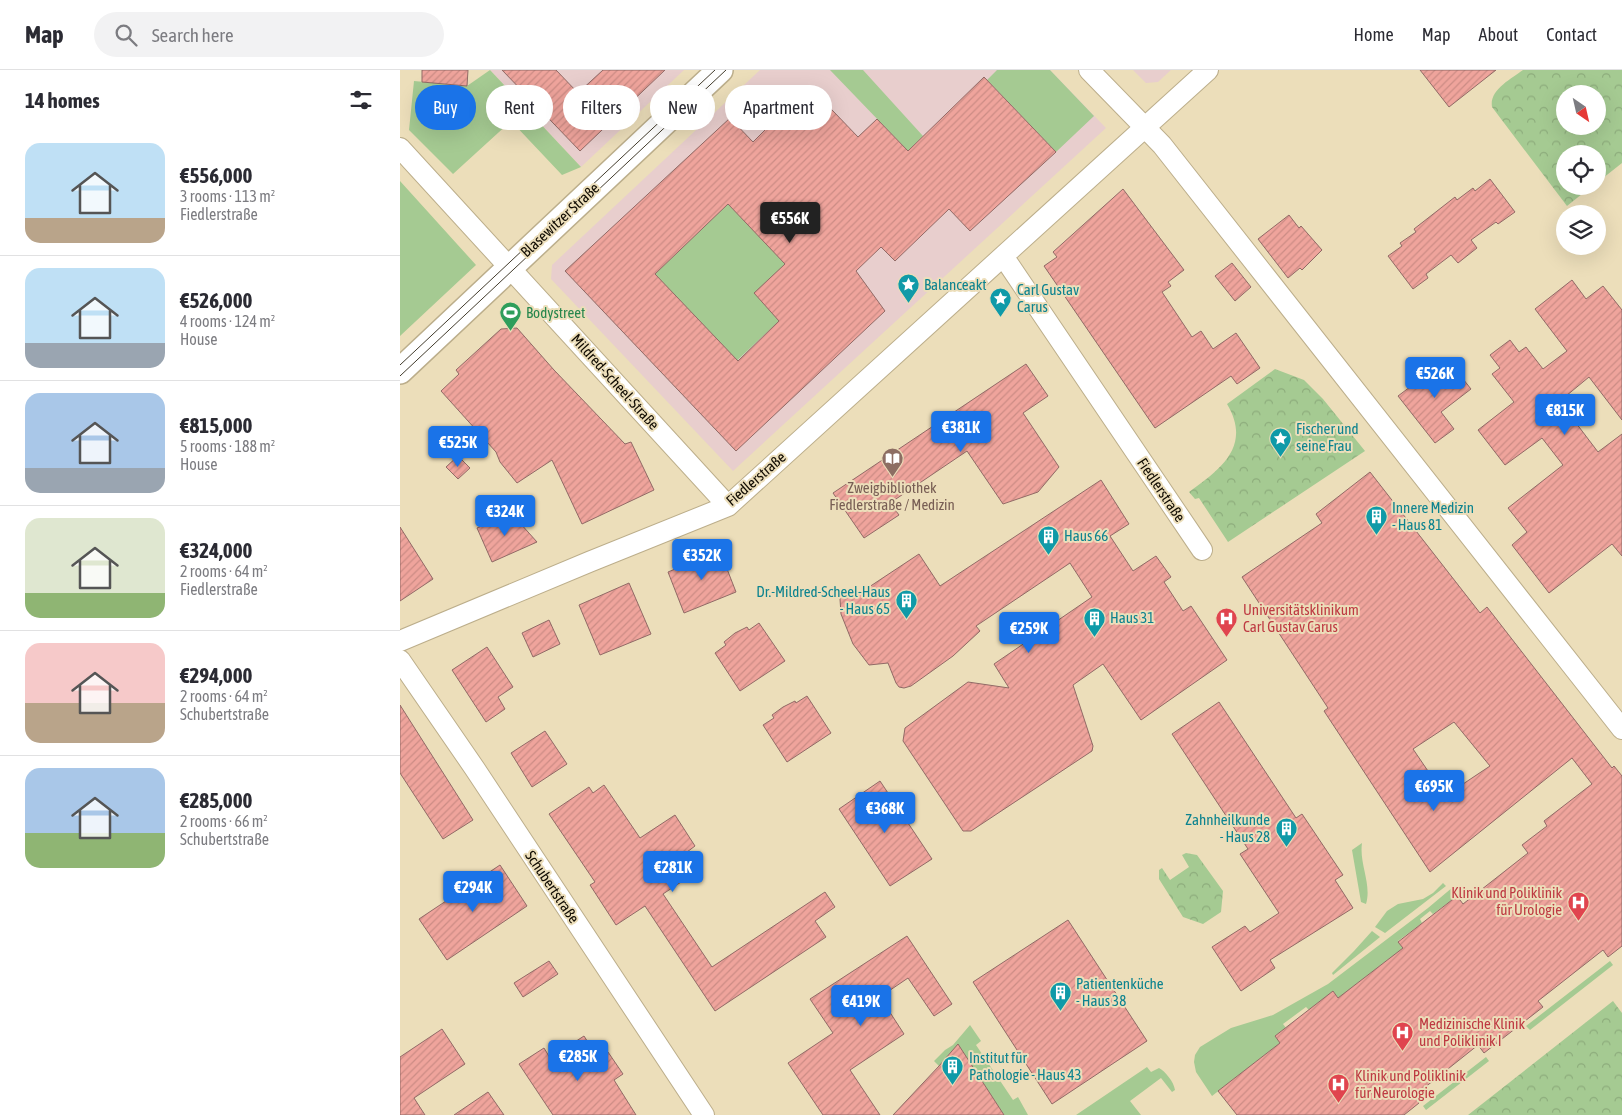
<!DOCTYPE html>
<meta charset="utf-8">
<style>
:root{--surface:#fff;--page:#f2f2f3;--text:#2b2b33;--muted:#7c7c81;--line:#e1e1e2;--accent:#1a73e8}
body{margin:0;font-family:"Asap Condensed",sans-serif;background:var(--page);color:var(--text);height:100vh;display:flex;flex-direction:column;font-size:19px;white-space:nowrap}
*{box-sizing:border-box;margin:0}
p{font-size:16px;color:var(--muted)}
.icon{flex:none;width:28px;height:28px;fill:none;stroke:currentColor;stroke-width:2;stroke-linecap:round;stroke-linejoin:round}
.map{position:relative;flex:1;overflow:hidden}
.sheet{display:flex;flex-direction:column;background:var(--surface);width:400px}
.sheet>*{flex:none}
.top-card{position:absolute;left:15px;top:15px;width:475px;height:45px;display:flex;gap:10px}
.needle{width:32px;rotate:146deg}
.buttons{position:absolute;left:1156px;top:15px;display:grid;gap:10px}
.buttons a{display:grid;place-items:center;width:50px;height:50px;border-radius:50%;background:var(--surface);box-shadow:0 5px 20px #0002;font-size:25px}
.price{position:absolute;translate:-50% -42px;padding:0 11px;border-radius:5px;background:var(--accent);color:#fff;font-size:16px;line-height:32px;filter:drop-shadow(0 1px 2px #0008)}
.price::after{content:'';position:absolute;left:50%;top:30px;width:15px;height:11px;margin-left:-8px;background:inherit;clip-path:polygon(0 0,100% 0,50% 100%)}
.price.selected{background:#222;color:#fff}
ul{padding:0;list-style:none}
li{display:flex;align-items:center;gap:15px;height:125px;padding:0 25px}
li+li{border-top:1px solid var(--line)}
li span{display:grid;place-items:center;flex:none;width:140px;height:100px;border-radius:15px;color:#555}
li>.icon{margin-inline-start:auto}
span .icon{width:60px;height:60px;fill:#fffc;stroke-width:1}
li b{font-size:21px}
h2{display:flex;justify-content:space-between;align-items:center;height:60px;padding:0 25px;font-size:21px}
.tag{padding:0 18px;border-radius:22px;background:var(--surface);box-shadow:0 5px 20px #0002;font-size:18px;line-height:45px}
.tag.selected{background:var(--accent);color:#fff}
header{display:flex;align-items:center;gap:30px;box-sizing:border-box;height:70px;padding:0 25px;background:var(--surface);border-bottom:1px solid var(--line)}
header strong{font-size:24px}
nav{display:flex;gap:28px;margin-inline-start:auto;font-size:18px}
.search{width:350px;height:45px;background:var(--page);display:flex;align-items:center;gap:12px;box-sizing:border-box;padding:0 18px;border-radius:28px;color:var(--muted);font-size:19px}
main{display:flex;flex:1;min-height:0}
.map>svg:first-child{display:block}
.commercial{fill:#e8cecd}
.green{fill:#a5ca92}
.park{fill:url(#park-crowns);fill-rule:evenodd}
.building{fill:url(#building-hatch);stroke:#916a66;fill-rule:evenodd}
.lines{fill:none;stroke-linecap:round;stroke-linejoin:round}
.minor-casing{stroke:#bcae8b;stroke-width:22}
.tertiary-casing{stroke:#bcae8b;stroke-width:28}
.minor{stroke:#fff;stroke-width:20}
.tertiary{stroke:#fff;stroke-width:25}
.tram{stroke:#433c2d;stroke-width:1}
.labels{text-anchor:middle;stroke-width:4;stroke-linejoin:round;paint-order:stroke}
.street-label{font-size:15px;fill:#100b02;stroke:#ecdeba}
.culture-label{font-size:15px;fill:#0d838f;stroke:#ecdeba;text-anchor:start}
.leisure-label{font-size:15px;fill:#27864d;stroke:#ecdeba;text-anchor:start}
.education-label{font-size:15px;fill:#785e54;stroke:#ecdeba}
.health-label{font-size:15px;fill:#be3a42;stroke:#ecdeba;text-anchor:start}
</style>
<header>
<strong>Map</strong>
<div class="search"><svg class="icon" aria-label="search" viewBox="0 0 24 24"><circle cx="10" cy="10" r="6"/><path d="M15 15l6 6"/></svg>Search here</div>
<nav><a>Home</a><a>Map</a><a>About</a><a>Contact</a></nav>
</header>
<main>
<section class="sheet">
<h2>14 homes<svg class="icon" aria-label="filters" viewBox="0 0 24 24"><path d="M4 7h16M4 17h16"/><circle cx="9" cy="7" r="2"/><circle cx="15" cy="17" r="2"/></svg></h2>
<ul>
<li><span style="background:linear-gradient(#bfe0f5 75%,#b9a48a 0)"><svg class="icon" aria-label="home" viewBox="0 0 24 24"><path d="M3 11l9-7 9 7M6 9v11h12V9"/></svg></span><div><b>€556,000</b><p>3 rooms · 113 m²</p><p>Fiedlerstraße</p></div></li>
<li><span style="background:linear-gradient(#bfe0f5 75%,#9aa5b1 0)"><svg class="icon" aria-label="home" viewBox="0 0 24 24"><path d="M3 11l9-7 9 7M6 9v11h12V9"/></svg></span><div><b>€526,000</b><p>4 rooms · 124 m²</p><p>House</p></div></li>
<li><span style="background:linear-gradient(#a9c7e8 75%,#9aa5b1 0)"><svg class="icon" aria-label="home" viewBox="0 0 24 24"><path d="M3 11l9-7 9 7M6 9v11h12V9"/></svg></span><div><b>€815,000</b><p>5 rooms · 188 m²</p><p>House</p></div></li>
<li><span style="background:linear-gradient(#dfe7d0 75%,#8fb573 0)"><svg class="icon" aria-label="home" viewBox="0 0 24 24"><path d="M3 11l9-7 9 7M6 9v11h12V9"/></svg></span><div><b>€324,000</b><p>2 rooms · 64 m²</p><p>Fiedlerstraße</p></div></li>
<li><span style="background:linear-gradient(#f6c9c9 60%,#b9a48a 0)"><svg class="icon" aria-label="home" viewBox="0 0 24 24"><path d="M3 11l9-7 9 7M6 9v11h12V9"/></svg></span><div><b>€294,000</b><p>2 rooms · 64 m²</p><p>Schubertstraße</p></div></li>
<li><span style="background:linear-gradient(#a9c7e8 65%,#8fb573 0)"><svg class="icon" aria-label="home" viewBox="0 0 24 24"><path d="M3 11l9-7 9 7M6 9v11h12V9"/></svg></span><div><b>€285,000</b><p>2 rooms · 66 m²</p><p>Schubertstraße</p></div></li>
</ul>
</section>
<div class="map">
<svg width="1222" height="1045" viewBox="0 0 1222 1045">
<defs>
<pattern id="park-crowns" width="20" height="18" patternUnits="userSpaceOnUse" patternTransform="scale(1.25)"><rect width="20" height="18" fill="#a5ca92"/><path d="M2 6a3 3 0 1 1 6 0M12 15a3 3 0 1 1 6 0" fill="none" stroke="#8dac7c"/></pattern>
<pattern id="building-hatch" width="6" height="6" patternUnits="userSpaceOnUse" patternTransform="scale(1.25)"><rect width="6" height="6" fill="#efa49c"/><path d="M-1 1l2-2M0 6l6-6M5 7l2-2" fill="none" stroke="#cc8c85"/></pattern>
</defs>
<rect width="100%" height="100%" fill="#ecdeba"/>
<!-- commercial -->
<path class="commercial" d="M90,0h194l-103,97z
M360,0h290l56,58 -373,343 -182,-192 1,-14z
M733,0h38l-13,12 -12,1z"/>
<!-- green -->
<path class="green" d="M90,0l91,97 -19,8 -51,-54 -58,53 -44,-44 5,-49 53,5z
M430,0h33l60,66 -15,15z
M597,0h53l44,46 -38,36 -69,-72z
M355,108l82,88 -112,106 -82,-110z
M0,111l76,84 -76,71z
M962,773c-3,21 10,41 4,61l-5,-2 -9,-52z
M1043,813l3,3 -61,47 -10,-6 12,-16 11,-7 25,-5 10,-6z
M1053,817l4,9 -24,18 -3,-3 -10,8 2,4 -24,18 15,20 -23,-3 -40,31 -2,22 -15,-20 -24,19 -3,-3 -23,17 3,4 -11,8 5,7 -68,53 -16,-24 -2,-10 1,-7 5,-8 31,-19 42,-13 55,-31 100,-76z
M972,861l8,6 -47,38 -1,-2 22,-22z
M1210,891l3,4 -83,65 -4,-4z
M570,955l11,16 -5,4 37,55 5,-3 10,18h-24l-46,-70 -19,21 -5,-5 11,-11 8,-5z
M1086,987l3,4 -63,49 -3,-4z
M747,997l4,5 8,-4c6,3 15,14 16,22l-3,2 -11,-14 -31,23 11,14h-65z"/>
<!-- park -->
<path class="park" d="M1123,0h99v93l-24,19v-28h-33v32h27l-25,20 -75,-99c-3,-17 19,-28 31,-37zM1165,24h33v32h-33z
M875,299l29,11 19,19 42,52 -137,91 -29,-44 -4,1 -6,-7c32,-23 63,-46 38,-88z
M786,783l11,2 26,36 -2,21 -18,12 -20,-7 -24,-38v-9l3,-2 8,12 19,-13 -7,-12z
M1213,931l9,12v102h-154z"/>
<!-- building -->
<path class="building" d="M22,0h46l-1,16 -45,-4z
M102,0h54l22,23 25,-23h62l-85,81z
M1020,0h76l-47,37z
M584,7l72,75 -86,79 -21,-22 -54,52 -14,-14 -25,24 29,40 -149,140 -171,-180 165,-153 23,24 56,-56 49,51 19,-18 31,32zM328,134l57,60 -31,29 25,28 -41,40 -83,-87z
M1090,109l25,33 -17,12 -2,-2 -25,18 6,8 -19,15 -7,-8 -25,19 2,4 -15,11 -25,-33 14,-10 -2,-3 16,-11 -2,-3 41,-32 2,3 16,-12 2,3z
M723,119l61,81 -16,12 3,4 -9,6 30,45 9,-6 12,18 23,-16 24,35 -23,16 -6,-8 -76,52 -111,-162 13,-9 -4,-5z
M889,145l10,13 2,-2 21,24 -20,20 -2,-2 -12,10 -30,-39z
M832,193l19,24 -16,14 -20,-25z
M1172,210l14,19 17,-13 19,24v110l-33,-43 -23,19 17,22 -7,5 22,29 24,-18v122l-10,-12 -63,49 -37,-48 15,-13 -19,-24 55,-43 -21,-27 -37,27 -27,-35 36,-28 -22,-28 8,-6 -10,-13 20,-15 9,12 7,-5 17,22 24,-18 -32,-42z
M117,258l37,42 71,74 6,-2 23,48 -72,34 -30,-64 -35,23 -17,-21 -4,-10 -55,-61 18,-17 -3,-4 45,-41z
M1047,289l24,30 -30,23 13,17 -19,14 -37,-47z
M626,294l22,32 -25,17 36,54 -21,25 -35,12 -36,-53 -77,52 9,12 -35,23 -31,-45z
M58,386l12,12 -12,11 -12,-12z
M970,402l110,141 7,-6 125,161 2,-2 8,10v170l-14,11 -5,-7 -65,51 5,6 -59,46 -6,-8 -64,51 5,7 -15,12h-167l-19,-24 62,-48 -5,-7 58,-45 5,7 65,-50 -5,-6 59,-46 6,8 65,-51 -6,-8 25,-19 -3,-5 48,-37 -20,-26 -142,114 -106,-161 4,-3 -86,-131 80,-54 -6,-9zM1054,652l36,44 -45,30 -32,-47z
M701,410l28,44 -19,12 23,35 23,-15 15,21 -7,5 19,29 8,-5 36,54 -86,60 -38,-56 -30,21 20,61 -1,5 -121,80h-8l-60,-90 2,-13 63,-46 41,6 -15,-24 98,-67 -22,-34 -94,63 4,5 -27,25 -42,30 -7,2 -5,-1 -3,-4 -8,-20 -19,2 -16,-21 -12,-30 -1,-15 5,-7 18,-1 56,-37 21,32z
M111,443l26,29 -45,20 -15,-34z
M0,457l33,52 -33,22z
M320,481l16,41 -52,21 -16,-41 12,-5 -1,-4 24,-10 2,4z
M229,513l22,51 -51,21 -21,-50z
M149,550l11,24 -27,13 -11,-24z
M359,553l26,38 -45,30 -25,-38 11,-8 -2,-3 11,-9 12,-6 2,3z
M87,577l26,40 -15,10 7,12 -19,13 -34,-52z
M407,626l24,37 -44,29 -24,-37 11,-7 -2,-3 11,-8 12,-6 1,2z
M819,632l77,116 6,-4 41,61 -8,5 18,28 -83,52 5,8 -34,23 -29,-44 33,-21 5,6 29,-19 -39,-59 8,-5 -76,-115z
M0,635l73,115 -30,19 -43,-66z
M145,661l22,33 -35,23 -21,-34z
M480,711l52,78 -42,27 -51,-77z
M204,715l36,53 35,-23 20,31 -8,6 7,11 -12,8 5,7 -24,16 49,73 113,-75 10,15 -20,14 11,16 -111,74 -70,-105 -29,19 -26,-40 5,-3 -46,-68 40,-27 4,6z
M100,795l27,41 -80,54 -28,-41z
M668,850l79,121 -95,63 -79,-122z
M507,866l45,68 -18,12 -26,-38 -28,19 24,37 -54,36 30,45h-57l-35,-52 45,-30 -23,-34z
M149,891l9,13 -35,23 -9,-14z
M42,959l23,35 -51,34 11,17h-25v-58z
M184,966l14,22 10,-6 15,22 -9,6 22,35h-83l-34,-51 25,-16 6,10z
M558,974l46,71h-111l46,-49z
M88,1022l16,23h-50z"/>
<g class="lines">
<defs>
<path id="minor" d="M689,0l73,75 460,584
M0,78l328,358
M603,186l199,294
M0,571l189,-79 139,-56 480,-436
M0,590l75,109 229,346"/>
<path id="tertiary" d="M0,301l320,-301"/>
</defs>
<!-- minor casing -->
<use href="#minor" class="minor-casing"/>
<!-- tertiary casing -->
<use href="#tertiary" class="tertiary-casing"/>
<!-- minor -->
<use href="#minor" class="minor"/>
<!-- tertiary -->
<use href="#tertiary" class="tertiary"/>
<!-- tram -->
<path class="tram" d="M0,295l315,-295
M0,306l326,-306"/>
</g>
<!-- icons -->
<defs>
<symbol id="sight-pin" viewBox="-11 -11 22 30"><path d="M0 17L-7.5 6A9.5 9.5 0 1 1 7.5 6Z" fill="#0f9aa8" stroke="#ecdeba"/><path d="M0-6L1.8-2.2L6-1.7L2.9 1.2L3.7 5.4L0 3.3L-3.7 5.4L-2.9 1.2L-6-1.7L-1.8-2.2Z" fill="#fff"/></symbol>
<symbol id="stadium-pin" viewBox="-11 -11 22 30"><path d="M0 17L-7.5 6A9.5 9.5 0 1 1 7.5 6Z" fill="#2e9e5b" stroke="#ecdeba"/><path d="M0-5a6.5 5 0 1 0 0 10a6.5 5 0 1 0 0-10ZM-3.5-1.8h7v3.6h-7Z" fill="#fff"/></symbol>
<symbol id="library-pin" viewBox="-11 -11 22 30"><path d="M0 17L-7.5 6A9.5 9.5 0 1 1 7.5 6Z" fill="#8d6e63" stroke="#ecdeba"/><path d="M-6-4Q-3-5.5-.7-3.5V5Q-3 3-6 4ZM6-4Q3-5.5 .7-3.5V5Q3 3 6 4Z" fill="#fff"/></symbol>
<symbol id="building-pin" viewBox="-11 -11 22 30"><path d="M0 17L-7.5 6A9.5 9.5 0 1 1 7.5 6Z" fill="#0f9aa8" stroke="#ecdeba"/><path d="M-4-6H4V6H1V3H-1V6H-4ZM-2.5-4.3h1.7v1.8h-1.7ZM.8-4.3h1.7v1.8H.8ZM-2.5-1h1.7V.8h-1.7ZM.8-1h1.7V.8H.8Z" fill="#fff"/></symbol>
<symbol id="hospital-pin" viewBox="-11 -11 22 30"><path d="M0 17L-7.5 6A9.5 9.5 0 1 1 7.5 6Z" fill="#e0444e" stroke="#ecdeba"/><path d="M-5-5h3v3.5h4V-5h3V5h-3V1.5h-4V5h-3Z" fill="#fff"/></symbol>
</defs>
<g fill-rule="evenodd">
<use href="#sight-pin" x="496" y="202" width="25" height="34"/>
<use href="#sight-pin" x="588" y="216" width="25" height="34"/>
<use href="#stadium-pin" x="98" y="230" width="25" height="34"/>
<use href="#sight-pin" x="868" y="356" width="25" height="34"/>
<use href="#library-pin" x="480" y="376" width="25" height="34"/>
<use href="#building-pin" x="964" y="434" width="25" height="34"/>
<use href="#building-pin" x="636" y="454" width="25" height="34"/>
<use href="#building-pin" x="494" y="518" width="25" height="34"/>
<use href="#building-pin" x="682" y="536" width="25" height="34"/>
<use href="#hospital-pin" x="814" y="536" width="25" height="34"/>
<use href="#building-pin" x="874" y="746" width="25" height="34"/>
<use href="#hospital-pin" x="1166" y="820" width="25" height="34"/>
<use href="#building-pin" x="648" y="910" width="25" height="34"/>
<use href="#hospital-pin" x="990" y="950" width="25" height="34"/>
<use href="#building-pin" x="540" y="984" width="25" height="34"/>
<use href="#hospital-pin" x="926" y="1002" width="25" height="34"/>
</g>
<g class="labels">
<!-- street labels -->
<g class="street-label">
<text transform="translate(160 150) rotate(-43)" y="5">Blasewitzer Straße</text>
<text transform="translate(215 312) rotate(48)" y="5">Mildred-Scheel-Straße</text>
<text transform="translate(356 409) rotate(-41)" y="5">Fiedlerstraße</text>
<text transform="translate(761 420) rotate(56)" y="5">Fiedlerstraße</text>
<text transform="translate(152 817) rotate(56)" y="5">Schubertstraße</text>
</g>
<!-- culture labels -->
<g class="culture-label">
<text x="524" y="220">Balanceakt</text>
<text x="617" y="225">Carl Gustav<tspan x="617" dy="17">Carus</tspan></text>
<text x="896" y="364">Fischer und<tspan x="896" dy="17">seine Frau</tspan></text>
<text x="992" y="443">Innere Medizin<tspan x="992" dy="17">- Haus 81</tspan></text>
<text x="664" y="471">Haus 66</text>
<text x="490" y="527" text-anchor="end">Dr.-Mildred-Scheel-Haus<tspan x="490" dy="17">- Haus 65</tspan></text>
<text x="710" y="553">Haus 31</text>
<text x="870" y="755" text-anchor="end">Zahnheilkunde<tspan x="870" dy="17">- Haus 28</tspan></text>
<text x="676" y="919">Patientenküche<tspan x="676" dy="17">- Haus 38</tspan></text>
<text x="569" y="993">Institut für<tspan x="569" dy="17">Pathologie - Haus 43</tspan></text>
</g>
<!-- leisure labels -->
<g class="leisure-label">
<text x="126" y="248">Bodystreet</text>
</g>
<!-- education labels -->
<g class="education-label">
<text x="492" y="423">Zweigbibliothek<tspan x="492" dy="17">Fiedlerstraße / Medizin</tspan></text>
</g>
<!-- health labels -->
<g class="health-label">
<text x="843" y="545">Universitätsklinikum<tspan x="843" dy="17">Carl Gustav Carus</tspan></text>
<text x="1162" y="828" text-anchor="end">Klinik und Poliklinik<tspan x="1162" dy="17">für Urologie</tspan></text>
<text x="1019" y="959">Medizinische Klinik<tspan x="1019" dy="17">und Poliklinik I</tspan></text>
<text x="955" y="1011">Klinik und Poliklinik<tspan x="955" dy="17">für Neurologie</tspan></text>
</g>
</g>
</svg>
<div class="buttons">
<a><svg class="needle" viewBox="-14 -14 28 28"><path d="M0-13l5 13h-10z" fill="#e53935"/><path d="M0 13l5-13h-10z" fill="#7c7c81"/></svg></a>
<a><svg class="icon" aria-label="locate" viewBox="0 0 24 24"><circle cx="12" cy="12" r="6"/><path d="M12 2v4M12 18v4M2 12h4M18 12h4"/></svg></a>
<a><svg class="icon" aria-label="layers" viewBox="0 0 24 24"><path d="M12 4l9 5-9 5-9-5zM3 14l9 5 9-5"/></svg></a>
</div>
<b class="price selected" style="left:390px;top:174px">€556K</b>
<b class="price" style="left:1035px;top:329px">€526K</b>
<b class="price" style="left:1165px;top:366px">€815K</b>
<b class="price" style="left:561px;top:383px">€381K</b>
<b class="price" style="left:58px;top:398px">€525K</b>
<b class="price" style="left:105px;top:467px">€324K</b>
<b class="price" style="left:302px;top:511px">€352K</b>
<b class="price" style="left:629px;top:584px">€259K</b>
<b class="price" style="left:1034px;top:742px">€695K</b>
<b class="price" style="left:485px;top:764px">€368K</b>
<b class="price" style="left:273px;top:823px">€281K</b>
<b class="price" style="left:73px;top:843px">€294K</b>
<b class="price" style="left:461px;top:957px">€419K</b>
<b class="price" style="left:178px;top:1012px">€285K</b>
<div class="top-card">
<a class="tag selected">Buy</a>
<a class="tag">Rent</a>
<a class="tag">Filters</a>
<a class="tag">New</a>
<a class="tag">Apartment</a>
</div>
</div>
</main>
